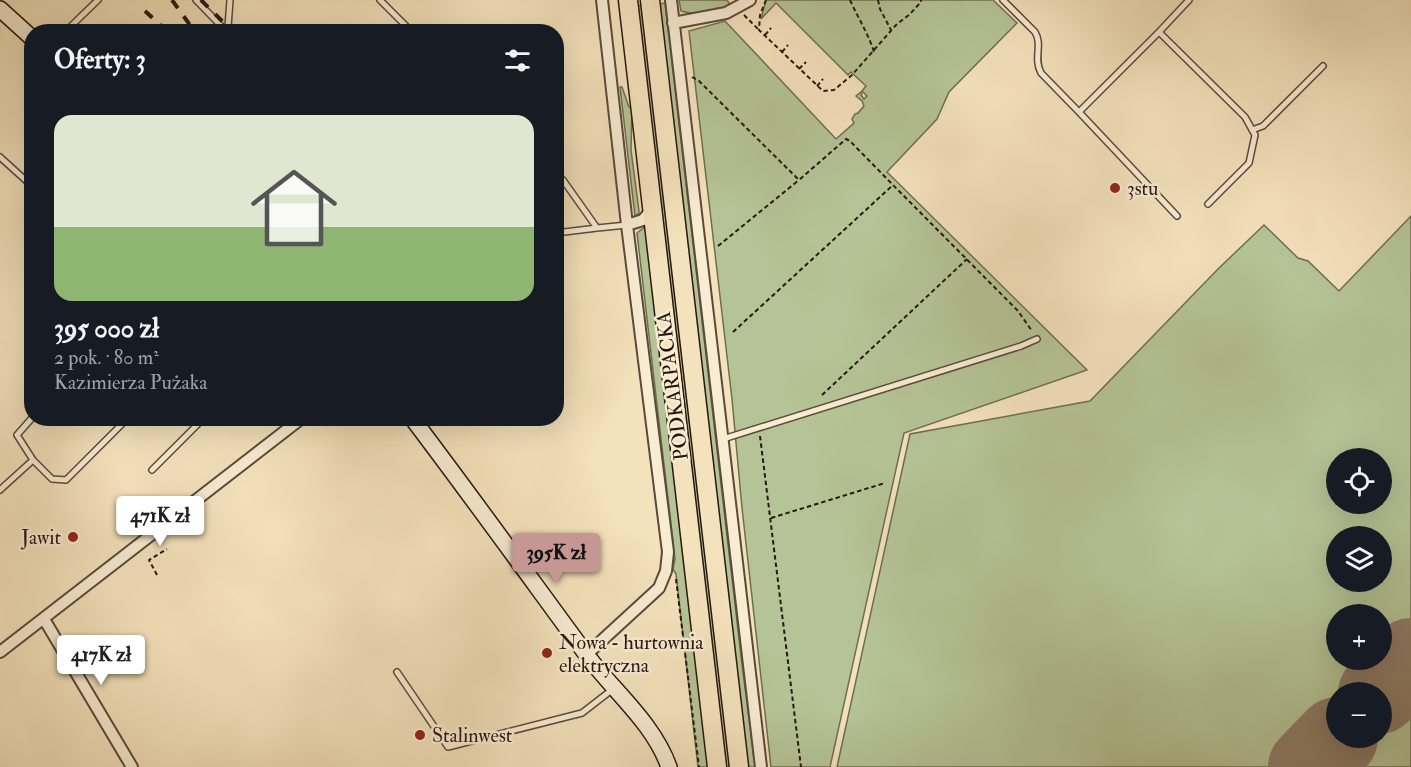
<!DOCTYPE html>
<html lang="pl">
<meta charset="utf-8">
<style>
:root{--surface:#171b24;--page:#20242c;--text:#f1f3f6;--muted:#9ea1a6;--accent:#c59692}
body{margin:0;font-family:"IM FELL Double Pica",serif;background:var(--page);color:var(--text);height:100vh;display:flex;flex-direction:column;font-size:22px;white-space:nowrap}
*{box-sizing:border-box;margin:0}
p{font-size:20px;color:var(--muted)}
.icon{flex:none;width:33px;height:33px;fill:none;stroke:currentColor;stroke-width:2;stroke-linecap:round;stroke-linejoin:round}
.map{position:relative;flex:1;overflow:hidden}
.side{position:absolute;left:24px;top:24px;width:540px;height:402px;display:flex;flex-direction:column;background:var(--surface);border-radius:24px;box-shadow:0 6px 24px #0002}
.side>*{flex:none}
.controls{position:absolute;left:1326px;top:448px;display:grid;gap:12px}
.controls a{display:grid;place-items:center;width:66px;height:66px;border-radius:50%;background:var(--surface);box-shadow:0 6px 24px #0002;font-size:30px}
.price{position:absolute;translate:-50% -51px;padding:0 14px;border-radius:6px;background:#fff;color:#222;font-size:20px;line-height:39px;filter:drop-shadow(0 2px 3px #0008)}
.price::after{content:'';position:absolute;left:50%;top:36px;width:18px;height:14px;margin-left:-9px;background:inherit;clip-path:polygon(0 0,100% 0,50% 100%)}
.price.current{background:var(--accent);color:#111}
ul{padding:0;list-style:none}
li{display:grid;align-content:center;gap:12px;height:318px;padding:0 30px}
li span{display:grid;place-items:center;height:186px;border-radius:18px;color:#555}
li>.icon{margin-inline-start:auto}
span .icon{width:108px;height:108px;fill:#fffc;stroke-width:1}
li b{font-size:26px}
h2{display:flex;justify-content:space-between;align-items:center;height:72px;padding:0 30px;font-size:26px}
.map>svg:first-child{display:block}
.green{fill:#b5c496;stroke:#6e6e52;stroke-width:1.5;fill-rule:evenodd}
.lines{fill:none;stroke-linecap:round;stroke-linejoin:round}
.runway{stroke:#8e7c66;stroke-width:82}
.lane-casing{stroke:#5b4a3a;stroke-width:8}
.street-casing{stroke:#5b4a3a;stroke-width:14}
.secondary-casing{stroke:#28170f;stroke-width:18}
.primary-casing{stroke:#28170f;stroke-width:21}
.path{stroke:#28170f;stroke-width:2;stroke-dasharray:4.5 3;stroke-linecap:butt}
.lane{stroke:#f8ecd3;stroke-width:5}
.street{stroke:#f8ecd3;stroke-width:10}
.secondary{stroke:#f8ecd3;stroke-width:15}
.primary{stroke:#f4e2bc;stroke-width:18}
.rail{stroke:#28170f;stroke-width:4;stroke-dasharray:10 10;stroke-linecap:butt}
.poi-dot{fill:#8f2418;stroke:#f8ecd3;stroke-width:2}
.labels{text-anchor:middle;stroke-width:5;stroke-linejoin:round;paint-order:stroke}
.poi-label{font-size:20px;fill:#28170f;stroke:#f8ecd3;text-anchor:start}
.street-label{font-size:20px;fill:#28170f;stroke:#f8ecd3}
</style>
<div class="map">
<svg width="1411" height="767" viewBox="0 0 1411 767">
<rect width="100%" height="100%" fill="#f4e2bc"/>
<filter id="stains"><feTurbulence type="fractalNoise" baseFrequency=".00333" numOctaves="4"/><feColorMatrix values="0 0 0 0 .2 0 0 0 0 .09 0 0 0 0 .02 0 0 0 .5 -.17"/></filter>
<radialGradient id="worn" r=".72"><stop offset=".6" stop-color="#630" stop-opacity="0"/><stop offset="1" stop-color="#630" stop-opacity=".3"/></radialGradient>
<!-- green -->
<path class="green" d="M679,0h48l4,6c-14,5 -35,10 -50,5z
M766,0h227l24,23 -68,69 -12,27 -50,53 200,198 -183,63 -74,334h-59l-29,-259 -10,-109 -43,-368 36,-10 111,118 18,-16 -2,-4 3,-5 3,-1 6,-7 -2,-5 -6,-5 5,-4 1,2 -1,1 3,4 3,-3 -5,-5 4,-5 -15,-14 -3,3 -72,-72 -15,16z
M665,3l76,653 14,111h-8l-88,-763z
M643,5l89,762h-6l-90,-761z
M620,87h2l7,20h3l-1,43 8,61v2l-4,3z
M1411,216v551h-574l73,-333 180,-33 128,-132 46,-44 34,33 10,3 31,30zM1336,459h46v45h-46zM1336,537h46v45h-46zM1336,615h46v45h-46zM1336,693h46v45h-46z
M646,226l64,541h-12l-22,-193 -3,-5 2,-10 -38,-326z"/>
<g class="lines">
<!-- runway -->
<path class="runway" d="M1379,693l32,-34
M1309,767l28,-29"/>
<defs>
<path id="lane" d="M196,0l31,32
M380,0l32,32
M1003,0l32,32c8,13 -2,26 6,41l38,39
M67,30l31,-30
M226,30l2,-3 2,-27
M1159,32l86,85 10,18 -6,28 -41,41
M1252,130l11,-4 60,-60
M0,157l32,29
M556,174l7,6 34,48 30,-3
M1177,216l-98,-104 80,-80 30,-32
M556,233l41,-5
M32,418l-15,17 16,25
M723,439l298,-93 16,-7
M152,470l52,-52
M0,490l33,-30 19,19 14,1 62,-62
M397,672l51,75 134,-34 31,-24"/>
<path id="street" d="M671,0l90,767
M673,23l53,-10 24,-13
M627,225l16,-5 9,-11
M44,619l88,148
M0,652l302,-234
M586,655l73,-67 7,-17 2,-19 -41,-327 -25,-225"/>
<path id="secondary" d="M0,9l32,29
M412,418c59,78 116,157 174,236 27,37 67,68 83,113"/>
<path id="primary" d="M628,0l89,767
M650,0l89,767"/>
</defs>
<!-- lane casing -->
<use href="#lane" class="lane-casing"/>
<!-- street casing -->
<use href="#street" class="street-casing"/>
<!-- secondary casing -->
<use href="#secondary" class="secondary-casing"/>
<!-- primary casing -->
<use href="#primary" class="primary-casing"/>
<!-- path -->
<path class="path" d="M766,0l-6,15 -1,15 64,61 11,-1 18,-15 44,-50 14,-11 11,-12v-2
M850,0c8,18 18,33 24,52
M878,0l2,9 11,21
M744,15l15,15
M765,35l6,-7
M782,52l6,-7
M799,69l7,-7
M692,77l7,4 100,99 47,-41 4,2 42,43
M817,86l6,-7
M718,246l81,-66
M733,332l160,-147 125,126 14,20
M822,395l145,-136
M760,436l41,331
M771,518l114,-35
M157,575l-8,-15 18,-11
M676,579l23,188"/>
<!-- lane -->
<use href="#lane" class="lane"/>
<!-- street -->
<use href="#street" class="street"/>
<!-- secondary -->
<use href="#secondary" class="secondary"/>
<!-- primary -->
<use href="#primary" class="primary"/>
<!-- rail -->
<path class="rail" d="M172,0l23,32
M201,0l32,32
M145,11l23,21"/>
</g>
<!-- markers -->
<g class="poi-dot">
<circle cx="1115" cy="188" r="6"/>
<circle cx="73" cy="537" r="6"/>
<circle cx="547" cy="653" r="6"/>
<circle cx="420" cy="735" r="6"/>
</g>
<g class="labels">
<!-- poi labels -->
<g class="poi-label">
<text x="1127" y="195">3stu</text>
<text x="61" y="544" text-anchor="end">Jawit</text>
<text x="559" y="649">Nowa - hurtownia<tspan x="559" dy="23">elektryczna</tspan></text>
<text x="432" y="742">Stalinwest</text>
</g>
<!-- street labels -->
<g class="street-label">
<text transform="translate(672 386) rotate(-97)" y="7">PODKARPACKA</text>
</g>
</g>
<rect width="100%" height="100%" filter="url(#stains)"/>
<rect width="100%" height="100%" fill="url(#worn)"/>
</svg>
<div class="controls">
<a><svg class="icon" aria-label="locate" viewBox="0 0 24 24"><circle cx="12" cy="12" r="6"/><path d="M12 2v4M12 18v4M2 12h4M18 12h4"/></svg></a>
<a><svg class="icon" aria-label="layers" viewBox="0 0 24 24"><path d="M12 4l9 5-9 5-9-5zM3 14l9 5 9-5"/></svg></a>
<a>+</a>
<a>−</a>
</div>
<b class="price" style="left:160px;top:547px">471K zł</b>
<b class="price current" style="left:556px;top:584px">395K zł</b>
<b class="price" style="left:101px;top:686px">417K zł</b>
<section class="side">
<h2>Oferty: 3<svg class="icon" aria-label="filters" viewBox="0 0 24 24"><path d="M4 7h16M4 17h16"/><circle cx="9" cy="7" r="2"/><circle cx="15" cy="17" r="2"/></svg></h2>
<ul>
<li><span style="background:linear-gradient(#dfe7d0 60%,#8fb573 0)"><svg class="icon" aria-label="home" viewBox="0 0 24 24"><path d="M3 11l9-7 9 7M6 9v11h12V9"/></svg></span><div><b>395 000 zł</b><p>2 pok. · 80 m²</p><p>Kazimierza Pużaka</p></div></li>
</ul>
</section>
</div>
